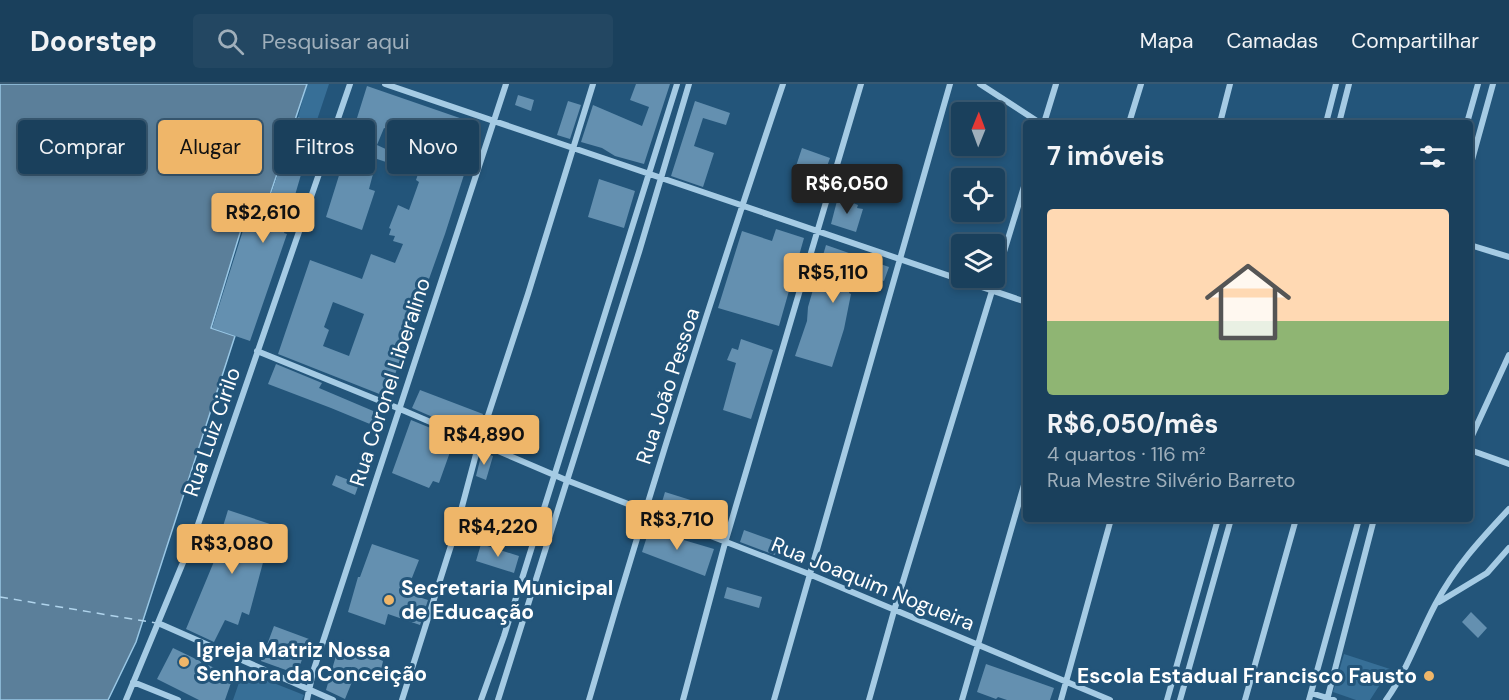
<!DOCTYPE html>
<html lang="pt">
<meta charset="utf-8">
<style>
:root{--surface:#1a405c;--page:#234762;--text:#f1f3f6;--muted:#9fafbb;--line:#385972;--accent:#efb669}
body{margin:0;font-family:"DM Sans",sans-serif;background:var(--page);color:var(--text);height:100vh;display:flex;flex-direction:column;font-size:22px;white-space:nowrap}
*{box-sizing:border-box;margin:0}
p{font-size:20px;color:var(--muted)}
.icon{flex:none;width:33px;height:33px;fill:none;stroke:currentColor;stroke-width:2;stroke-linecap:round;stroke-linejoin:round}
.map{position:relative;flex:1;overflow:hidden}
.side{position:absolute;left:1023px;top:36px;width:450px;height:402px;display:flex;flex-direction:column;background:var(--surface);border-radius:6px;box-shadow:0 3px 9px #0003,0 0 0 2px var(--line)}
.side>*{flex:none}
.top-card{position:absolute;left:18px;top:36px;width:570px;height:54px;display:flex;gap:12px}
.needle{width:39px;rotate:1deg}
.fabs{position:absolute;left:951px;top:18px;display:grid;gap:12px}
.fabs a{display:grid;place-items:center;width:54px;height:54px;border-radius:6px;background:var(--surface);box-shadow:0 3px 9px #0003,0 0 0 2px var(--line);font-size:30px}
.price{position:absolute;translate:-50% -51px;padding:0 14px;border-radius:6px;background:var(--accent);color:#111;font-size:20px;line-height:39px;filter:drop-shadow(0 2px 3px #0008)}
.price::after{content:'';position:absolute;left:50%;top:36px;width:18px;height:14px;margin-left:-9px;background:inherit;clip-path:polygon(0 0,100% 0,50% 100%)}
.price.selected{background:#222;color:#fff}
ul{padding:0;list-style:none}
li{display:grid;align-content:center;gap:12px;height:318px;padding:0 24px}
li+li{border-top:2px solid var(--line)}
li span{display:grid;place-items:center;height:186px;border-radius:6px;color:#555}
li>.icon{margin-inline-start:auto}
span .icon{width:108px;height:108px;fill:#fffc;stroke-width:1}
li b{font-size:26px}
h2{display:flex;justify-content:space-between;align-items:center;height:72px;padding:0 24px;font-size:26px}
.chip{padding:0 21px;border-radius:6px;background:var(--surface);box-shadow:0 3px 9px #0003,0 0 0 2px var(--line);font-size:21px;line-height:54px}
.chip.selected{background:var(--accent);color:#111}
header{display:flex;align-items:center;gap:36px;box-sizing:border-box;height:84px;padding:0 30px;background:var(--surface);border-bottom:2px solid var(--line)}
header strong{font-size:28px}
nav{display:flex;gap:33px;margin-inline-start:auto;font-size:21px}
.search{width:420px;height:54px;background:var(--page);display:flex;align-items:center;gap:15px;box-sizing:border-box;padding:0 21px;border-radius:6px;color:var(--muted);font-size:22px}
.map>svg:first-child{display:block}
.green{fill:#376f97}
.water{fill:#5b7f9a;stroke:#99c7e5;stroke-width:1.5}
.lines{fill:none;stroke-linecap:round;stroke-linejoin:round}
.ferry{stroke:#b0d4ec;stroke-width:1.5;stroke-dasharray:8 6;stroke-linecap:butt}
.building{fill:#6490b0;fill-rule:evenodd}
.minor{stroke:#a5cbe4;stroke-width:6}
.poi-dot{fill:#efb669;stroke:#23557a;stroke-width:2}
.labels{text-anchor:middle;stroke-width:6;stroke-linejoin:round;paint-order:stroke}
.street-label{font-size:21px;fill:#fff;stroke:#23557a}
.poi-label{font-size:21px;font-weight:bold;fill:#fff;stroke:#23557a;text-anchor:start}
</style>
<header>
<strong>Doorstep</strong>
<div class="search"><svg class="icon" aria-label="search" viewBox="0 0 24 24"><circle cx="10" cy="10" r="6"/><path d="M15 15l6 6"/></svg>Pesquisar aqui</div>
<nav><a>Mapa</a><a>Camadas</a><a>Compartilhar</a></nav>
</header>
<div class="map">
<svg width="1509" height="616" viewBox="0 0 1509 616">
<rect width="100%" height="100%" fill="#23557a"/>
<!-- green -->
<path class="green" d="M307,0h22l-13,39 -18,-6z
M1344,570l46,15 -20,31h-14l-23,-8z
M243,587l61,24 -2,5h-69z"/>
<!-- water -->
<path class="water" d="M0,0h307l-47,141 -16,-5 -33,108 24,8 -99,306 -28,58h-108z"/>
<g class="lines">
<!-- ferry -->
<path class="ferry" d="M0,513l156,26"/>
</g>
<!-- building -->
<path class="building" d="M636,0h34l-26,80 -29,-8 -13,-8 -21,-6 12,-37 49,21 7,-19 -19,-7z
M367,2l113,39 -35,109 -58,163 -109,-43 32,-94 52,19 9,-25 24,9 8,-19 -10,-3 2,-5 -6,-1 2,-6 -2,-1 9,-23 11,5 10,-28 -3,-2 17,-51 -27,-9v2l-4,-1 -4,12 -14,-5 -7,17 13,6 -4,11 -9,-3 -8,30 6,2 -13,39 -36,-13zM333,218l31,12 -15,42 -26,-10 6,-16 -5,-3z
M518,11l16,5 -3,11 -16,-6z
M568,17l13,4 -11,34 -13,-4z
M695,17l35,12 -4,12 -23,-7 -9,28 20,7 -11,34 -32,-11z
M298,33l18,6 -32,110 3,1 -37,107 -38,-13 34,-107 14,4z
M802,64l28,10 -13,36 -8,-3 6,-18 -19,-7z
M599,95l36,12 -11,37 -36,-11z
M838,113l20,8 -1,3 6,1 -7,23 -25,-8z
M776,145l28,9 -25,88 -61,-18 24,-77 30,10z
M826,161l63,22 -5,14 -28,-10 -7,22 2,1 -7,35 -12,38 -37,-11 12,-35 1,-14z
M741,255l32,11 -22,69 -28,-9 13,-47 -9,-3 5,-12 6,2z
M276,280l46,19 -3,5 66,28 -3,13 -51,-21 -63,-24z
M420,306l63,24 -6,19 -18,-6 -1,1 -46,-20z
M411,336l44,18 -16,45 -6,-2 -4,7 -37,-15z
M482,368l11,4 -7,24 -10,-4z
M336,391l23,9 -4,11 -23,-10z
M665,408l51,16 -4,11 -50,-17z
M228,426l45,15 -24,90 -7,-3 -4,13 -13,-5 -11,22 -28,-13 34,-82 -3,-1z
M651,440l27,11 -1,3 37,11 -9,27 -63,-24z
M744,446l36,13 -5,12 -35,-13z
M372,460l47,16 -13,33 22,7 -8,25 -32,-11 -3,11 -37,-13 10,-35h2z
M481,460l38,12 -5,17 -38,-12z
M727,503l35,10 -3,11 -35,-10z
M1471,528l16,16 -9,10 -16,-16z
M274,542l35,13 -12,35 -36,-13z
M340,558l43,19 -4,20 -23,-9 -11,27 -19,-9z
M173,564l60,29 -8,23h-26l-42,-21z
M986,580l68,24 -4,12h-43l-9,-3 -2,2 -19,-7z"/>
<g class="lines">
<!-- minor -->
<path class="minor" d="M385,0l641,218
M980,0l60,39
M1044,39l12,-39
M1129,39l12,-39
M1220,39l10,-39
M1326,39l10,-39
M1339,39l10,-39
M1467,39l11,-39
M1470,83l23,-83
M1470,161l39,12
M257,267l143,58 166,71 243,94 301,126
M1470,356l39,-85
M1470,366l39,14
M1439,518l48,-29 22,-25
M158,539l175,77
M133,598l45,18
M1311,609l23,7
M126,616l68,-164 156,-452
M307,616l6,-28 193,-588
M402,616l53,-167 24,-90 49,-149 65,-210
M481,616l23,-64 173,-552
M498,616l141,-448 50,-168
M589,616c60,-207 125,-412 194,-616
M683,616l42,-157 136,-459
M774,616l176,-616
M869,616l25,-89 132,-431
M962,616l64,-222
M1061,616l50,-181
M1167,616l51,-181
M1180,616l51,-181
M1245,616l51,-181
M1309,616l50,-181
M1327,616l47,-181
M1386,616c21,-29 32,-63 49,-95 20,-38 45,-65 74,-96"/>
</g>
<!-- markers -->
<g class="poi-dot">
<circle cx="389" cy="516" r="6"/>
<circle cx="184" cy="578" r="6"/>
<circle cx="1429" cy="592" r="6"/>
</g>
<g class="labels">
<!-- street labels -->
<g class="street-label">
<text transform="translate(390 298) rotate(-72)" y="7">Rua Coronel Liberalino</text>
<text transform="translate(668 302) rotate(-72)" y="7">Rua João Pessoa</text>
<text transform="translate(212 348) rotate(-71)" y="7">Rua Luiz Cirilo</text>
<text transform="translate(873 500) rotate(22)" y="7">Rua Joaquim Nogueira</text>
</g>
<!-- poi labels -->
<g class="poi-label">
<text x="401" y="511">Secretaria Municipal<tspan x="401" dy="24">de Educação</tspan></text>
<text x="196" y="573">Igreja Matriz Nossa<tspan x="196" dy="24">Senhora da Conceição</tspan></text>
<text x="1417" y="599" text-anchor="end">Escola Estadual Francisco Fausto</text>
</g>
</g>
</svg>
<div class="fabs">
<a><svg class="needle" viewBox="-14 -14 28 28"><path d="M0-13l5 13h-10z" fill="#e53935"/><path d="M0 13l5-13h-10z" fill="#9fafbb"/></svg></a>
<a><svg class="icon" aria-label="locate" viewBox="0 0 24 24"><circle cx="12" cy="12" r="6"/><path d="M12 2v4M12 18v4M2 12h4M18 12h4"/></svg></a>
<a><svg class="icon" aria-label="layers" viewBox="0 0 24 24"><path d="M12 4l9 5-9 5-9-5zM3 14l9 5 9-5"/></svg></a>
</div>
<b class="price selected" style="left:847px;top:131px">R$6,050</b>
<b class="price" style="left:263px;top:160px">R$2,610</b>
<b class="price" style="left:833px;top:220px">R$5,110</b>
<b class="price" style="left:484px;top:382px">R$4,890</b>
<b class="price" style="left:677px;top:467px">R$3,710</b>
<b class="price" style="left:498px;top:474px">R$4,220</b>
<b class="price" style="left:232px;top:491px">R$3,080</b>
<div class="top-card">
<a class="chip">Comprar</a>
<a class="chip selected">Alugar</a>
<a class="chip">Filtros</a>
<a class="chip">Novo</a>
</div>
<section class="side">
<h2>7 imóveis<svg class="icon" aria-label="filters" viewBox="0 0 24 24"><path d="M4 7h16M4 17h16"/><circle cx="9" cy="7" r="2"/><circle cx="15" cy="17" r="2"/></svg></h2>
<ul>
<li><span style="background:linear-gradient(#ffd9b3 60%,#8fb573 0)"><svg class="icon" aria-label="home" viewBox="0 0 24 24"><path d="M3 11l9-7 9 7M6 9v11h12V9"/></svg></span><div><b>R$6,050/mês</b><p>4 quartos · 116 m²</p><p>Rua Mestre Silvério Barreto</p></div></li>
</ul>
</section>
</div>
